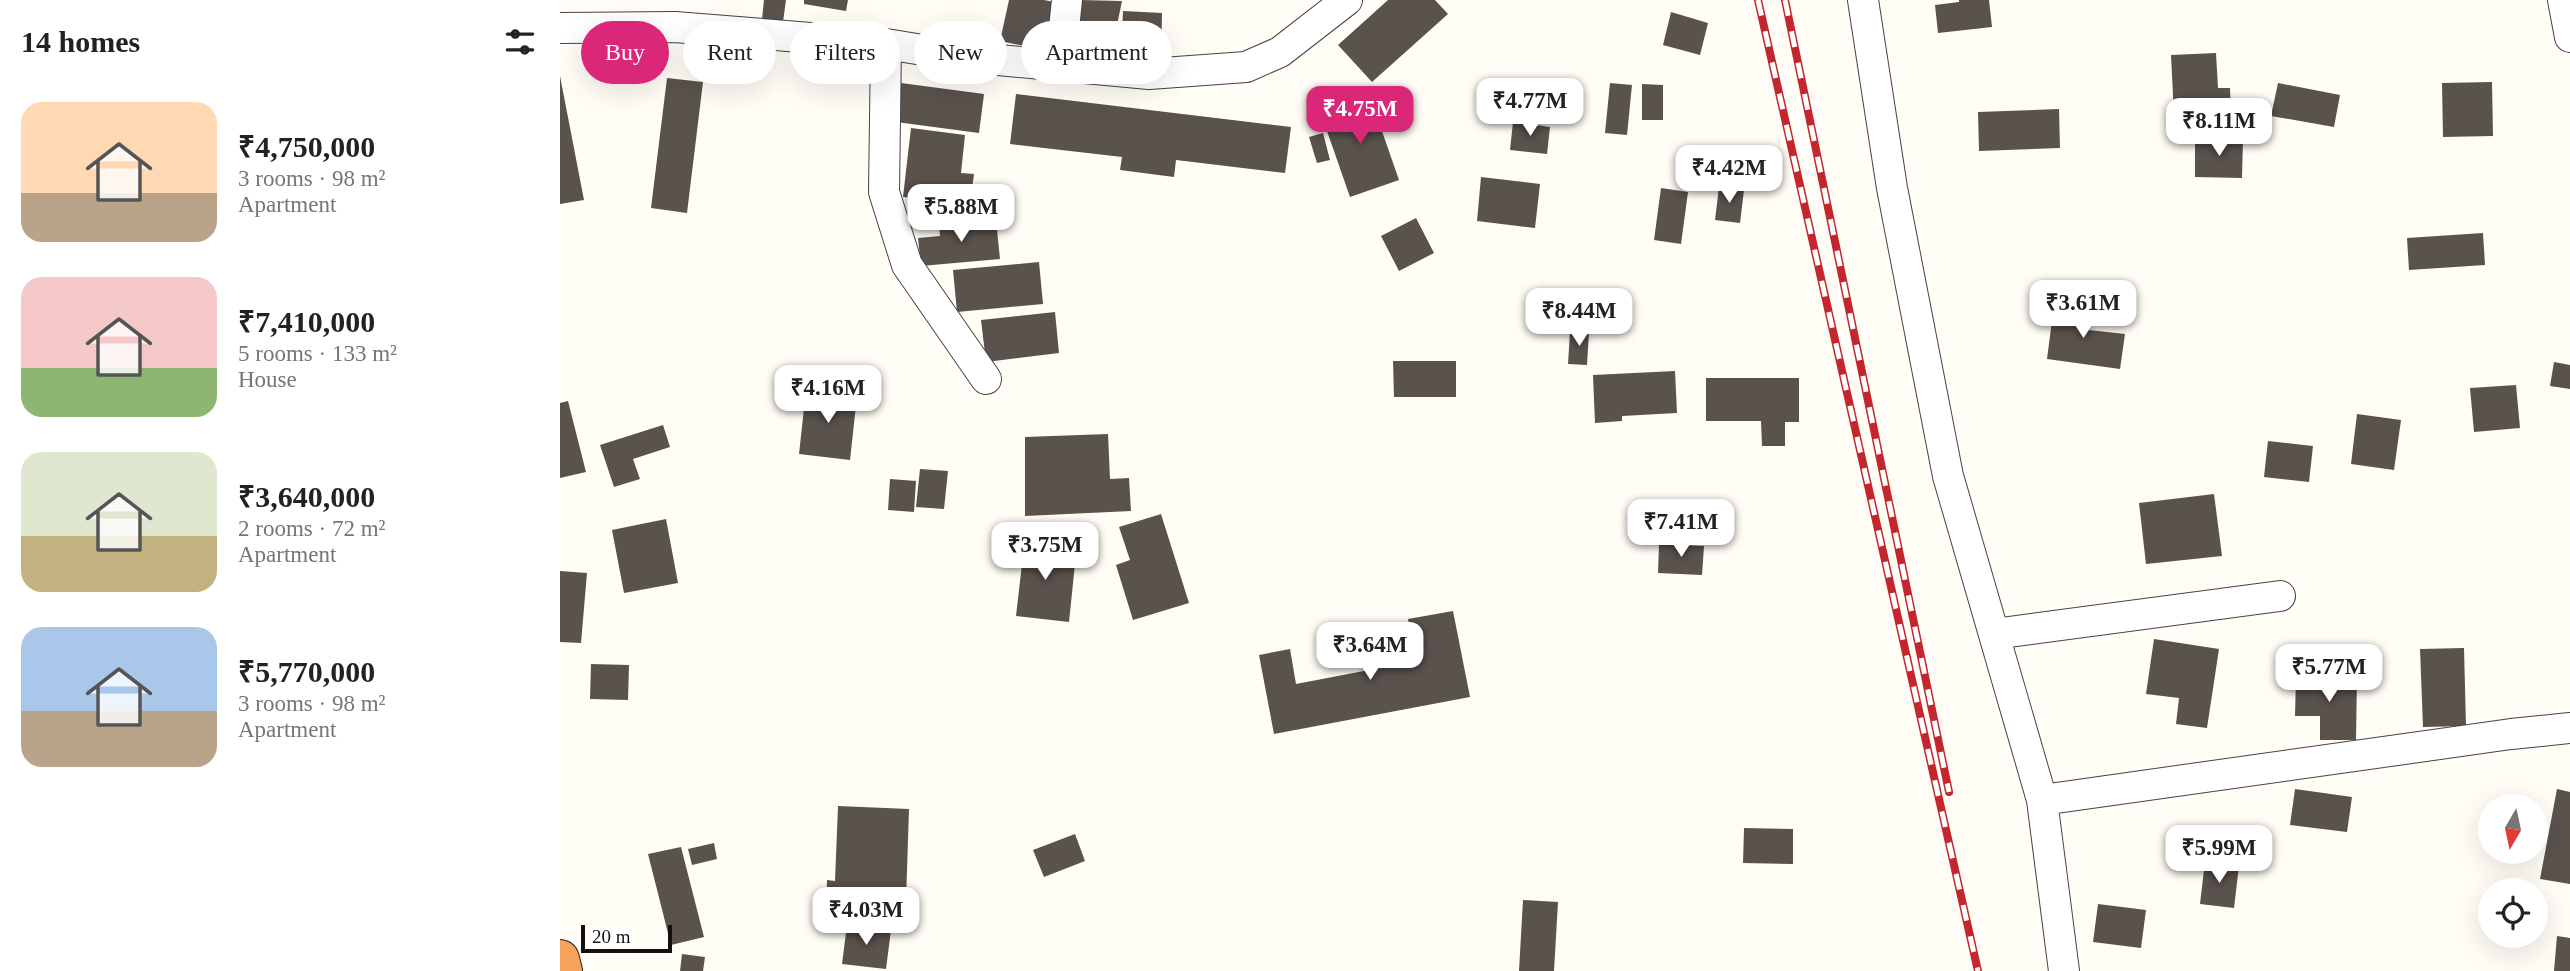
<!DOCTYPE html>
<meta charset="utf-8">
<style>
:root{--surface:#fff;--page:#f6f6f6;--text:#222;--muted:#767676;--accent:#db2777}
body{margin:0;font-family:Georgia,serif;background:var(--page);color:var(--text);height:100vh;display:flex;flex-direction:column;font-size:26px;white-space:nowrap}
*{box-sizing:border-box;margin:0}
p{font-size:23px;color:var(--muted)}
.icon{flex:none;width:38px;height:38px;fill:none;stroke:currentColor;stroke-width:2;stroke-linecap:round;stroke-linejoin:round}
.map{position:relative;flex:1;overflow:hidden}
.drawer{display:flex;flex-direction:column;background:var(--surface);width:560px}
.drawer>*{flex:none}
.top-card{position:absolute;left:21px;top:21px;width:665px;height:63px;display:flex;gap:14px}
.needle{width:46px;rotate:189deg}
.tools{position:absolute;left:1918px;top:794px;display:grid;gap:14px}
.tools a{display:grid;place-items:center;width:70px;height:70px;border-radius:50%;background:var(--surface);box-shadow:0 7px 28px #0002;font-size:35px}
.scale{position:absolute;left:21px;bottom:18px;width:91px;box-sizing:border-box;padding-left:7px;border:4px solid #111;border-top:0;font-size:19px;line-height:24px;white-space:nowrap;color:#111;-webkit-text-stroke:5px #fff;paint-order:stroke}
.price{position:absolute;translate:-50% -60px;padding:0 16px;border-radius:14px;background:#fff;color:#222;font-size:23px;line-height:46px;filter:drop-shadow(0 2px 4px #0008)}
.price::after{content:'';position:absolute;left:50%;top:42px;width:21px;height:16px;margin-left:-10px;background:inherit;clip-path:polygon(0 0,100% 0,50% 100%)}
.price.active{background:var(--accent);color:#fff}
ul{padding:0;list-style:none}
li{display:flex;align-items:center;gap:21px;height:175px;padding:0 21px}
li span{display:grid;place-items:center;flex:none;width:196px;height:140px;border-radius:21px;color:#555}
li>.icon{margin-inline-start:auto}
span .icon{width:84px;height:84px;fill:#fffc;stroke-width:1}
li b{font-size:30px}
h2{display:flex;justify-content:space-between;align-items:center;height:84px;padding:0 21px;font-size:30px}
.tag{padding:0 24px;border-radius:32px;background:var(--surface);box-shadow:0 7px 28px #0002;font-size:24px;line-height:63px}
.tag.active{background:var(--accent);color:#fff}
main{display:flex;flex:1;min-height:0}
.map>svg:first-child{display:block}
.building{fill:#5a524d}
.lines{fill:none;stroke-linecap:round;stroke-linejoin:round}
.minor-casing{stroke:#444;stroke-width:32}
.highway-casing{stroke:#222;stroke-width:40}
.minor{stroke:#fff;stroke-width:30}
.highway{stroke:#f5a25d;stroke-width:38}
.rail-casing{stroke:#c4262e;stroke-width:8}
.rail{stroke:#fff;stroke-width:5;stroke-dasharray:16;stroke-linecap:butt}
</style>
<main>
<section class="drawer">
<h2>14 homes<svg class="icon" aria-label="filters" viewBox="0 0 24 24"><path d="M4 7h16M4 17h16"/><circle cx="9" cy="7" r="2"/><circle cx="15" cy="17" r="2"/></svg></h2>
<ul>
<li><span style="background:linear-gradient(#ffd9b3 65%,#b9a48a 0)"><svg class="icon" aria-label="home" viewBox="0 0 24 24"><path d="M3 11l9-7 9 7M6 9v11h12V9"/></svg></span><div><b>₹4,750,000</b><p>3 rooms · 98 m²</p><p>Apartment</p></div></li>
<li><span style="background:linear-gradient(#f6c9c9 65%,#8fb573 0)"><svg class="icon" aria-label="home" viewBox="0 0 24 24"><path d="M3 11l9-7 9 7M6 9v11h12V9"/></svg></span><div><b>₹7,410,000</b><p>5 rooms · 133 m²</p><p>House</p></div></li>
<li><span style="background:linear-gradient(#dfe7d0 60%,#c2b280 0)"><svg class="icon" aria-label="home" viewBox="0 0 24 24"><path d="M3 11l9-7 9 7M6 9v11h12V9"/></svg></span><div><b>₹3,640,000</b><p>2 rooms · 72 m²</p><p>Apartment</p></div></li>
<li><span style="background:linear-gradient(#a9c7e8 60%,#b9a48a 0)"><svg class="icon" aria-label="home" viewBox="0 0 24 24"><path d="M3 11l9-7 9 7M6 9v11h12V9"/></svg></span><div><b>₹5,770,000</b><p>3 rooms · 98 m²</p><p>Apartment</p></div></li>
</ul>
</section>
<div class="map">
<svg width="2010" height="971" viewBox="0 0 2010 971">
<rect width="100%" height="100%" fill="#fffdf5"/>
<!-- building -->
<path class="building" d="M204,0h22l-3,22 -21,-3z
M244,0h44l-2,11 -42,-7z
M449,0h35l16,3 -11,48 -49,-10z
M520,0l42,1 -12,58 -40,-8z
M828,0h47l13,14 -76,68 -34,-37z
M1399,0h30l3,27 -54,6 -3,-28 24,-3z
M563,11l39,2 -1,50 -40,-2z
M1111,12l37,11 -8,32 -37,-10z
M1656,53l2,35h12l1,26 -57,2 -3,-61z
M0,76l24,124 -24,4z
M107,78l36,4 -16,131 -36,-5z
M1932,82l1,54 -50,1 -1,-54z
M341,83l83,11 -5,39 -83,-11z
M1050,83l22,2 -5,50 -22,-2z
M1718,83l62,12 -6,32 -63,-11z
M1082,84l21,1v35h-21z
M456,94l275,33 -6,46 -109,-13 -2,17 -54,-7 2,-13 -112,-13z
M809,94l30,86 -49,17 -30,-86z
M1499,109l1,39 -81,3 -1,-39z
M953,122l37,5 -3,27 -37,-4z
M351,128l54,7 -4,38 13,1 -4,30 -67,-7z
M763,133l7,27 -13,3 -8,-26z
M1635,138l48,1 -1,39 -47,-1z
M921,177l59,7 -5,44 -58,-7z
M1159,187l25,3 -4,33 -25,-3z
M1101,188l27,4 -7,52 -27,-4z
M856,218l18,35 -35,18 -18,-35z
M436,220l4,39 -79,7 -3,-28 22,-2 -1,-12z
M1923,233l2,32 -76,5 -2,-32z
M479,262l4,42 -86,8 -4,-42z
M1494,305l38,5 -3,20 36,4 -5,35 -73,-10z
M495,312l4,41 -73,9 -5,-42z
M1010,332h19l-2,33 -19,-1z
M833,361h63v36h-62z
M1994,362l16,3v24l-20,-3z
M1115,371l2,42 -55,3v5l-27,2 -2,-48z
M1146,378h93v44h-14v24h-23l-1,-25h-55z
M1956,385l4,43 -46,4 -4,-44z
M246,390l51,6 -7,64 -51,-6z
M8,401l18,71 -26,6v-75z
M1797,414l44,6 -7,50 -43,-6z
M103,425l7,22 -37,12 7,20 -26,8 -14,-42z
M548,434l2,45 19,-1 2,33 -106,5v-79z
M1708,441l45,5 -4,36 -45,-5z
M360,469l28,2 -4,38 -28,-2z
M330,479l26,2 -2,31 -26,-2z
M1654,494l8,62 -76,8 -7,-61z
M601,514l28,89 -56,17 -17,-55 14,-5 -11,-33z
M106,519l12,64 -54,10 -12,-63z
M465,538l41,5 -3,20 12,1 -6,58 -53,-6z
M1099,544l45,2 -2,29 -44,-2z
M0,571l27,2 -6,70 -21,-1z
M893,611l17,86 -196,37 -15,-79 31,-6 6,35 120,-23 -8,-42z
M1594,639l65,10 -12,79 -31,-4 3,-26 -33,-4z
M1904,648l2,78 -43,1 -3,-78z
M31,664l38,1 -1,35 -38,-1z
M1736,676h61l-1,64h-36v-24h-25z
M1735,789l57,8 -5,35 -57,-7z
M1997,789l13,3v92l-30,-5z
M278,806l71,3 -3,92 -37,-1 -1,22 -42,-2 1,-40 8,1z
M1184,828l49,1v35l-50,-1z
M515,834l10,27 -41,16 -11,-27z
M154,843l3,16 -25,6 -4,-16z
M121,847l23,90 -33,8 -23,-91z
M1645,861l34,5 -5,42 -34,-4z
M963,900l35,2 -4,69h-35z
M1538,904l48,6 -5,38 -48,-6z
M287,925l44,5 -5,39 -44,-5z
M1997,936l13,2v33h-16z
M122,954l23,3 -2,14h-23z"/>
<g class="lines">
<defs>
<path id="minor" d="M1303,0l29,188 56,288 94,324 22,171
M2003,0l7,37
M0,28l115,-1 211,17 80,13 183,17 97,-7 34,-15 67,-52
M326,44l-2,148 23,73 79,114
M500,67l7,-67
M1434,634l286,-38
M1482,800l469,-66 59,-6"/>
<path id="highway" d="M0,959l3,12"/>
</defs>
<!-- minor casing -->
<use href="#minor" class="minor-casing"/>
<!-- highway casing -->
<use href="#highway" class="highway-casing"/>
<!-- minor -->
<use href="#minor" class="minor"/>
<!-- highway -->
<use href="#highway" class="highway"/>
<defs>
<path id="rail" d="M1198,0l220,971
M1225,0l164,792"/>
</defs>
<!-- rail casing -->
<use href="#rail" class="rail-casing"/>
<!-- rail -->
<use href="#rail" class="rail"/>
</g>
</svg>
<div class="tools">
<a><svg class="needle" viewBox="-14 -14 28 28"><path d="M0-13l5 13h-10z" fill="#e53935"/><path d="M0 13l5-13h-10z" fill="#767676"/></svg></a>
<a><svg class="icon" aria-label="locate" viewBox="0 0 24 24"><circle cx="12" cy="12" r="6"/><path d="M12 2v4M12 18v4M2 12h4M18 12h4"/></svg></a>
</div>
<div class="scale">20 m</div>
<b class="price" style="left:970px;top:138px">₹4.77M</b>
<b class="price active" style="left:800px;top:146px">₹4.75M</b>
<b class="price" style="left:1659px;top:158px">₹8.11M</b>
<b class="price" style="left:1169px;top:205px">₹4.42M</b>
<b class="price" style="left:401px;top:244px">₹5.88M</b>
<b class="price" style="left:1523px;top:340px">₹3.61M</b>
<b class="price" style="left:1019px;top:348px">₹8.44M</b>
<b class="price" style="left:268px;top:425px">₹4.16M</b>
<b class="price" style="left:1121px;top:559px">₹7.41M</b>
<b class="price" style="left:485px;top:582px">₹3.75M</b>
<b class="price" style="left:810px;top:682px">₹3.64M</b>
<b class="price" style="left:1769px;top:704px">₹5.77M</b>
<b class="price" style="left:1659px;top:885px">₹5.99M</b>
<b class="price" style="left:306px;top:947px">₹4.03M</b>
<div class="top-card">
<a class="tag active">Buy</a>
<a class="tag">Rent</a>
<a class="tag">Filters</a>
<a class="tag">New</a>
<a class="tag">Apartment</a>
</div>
</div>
</main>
